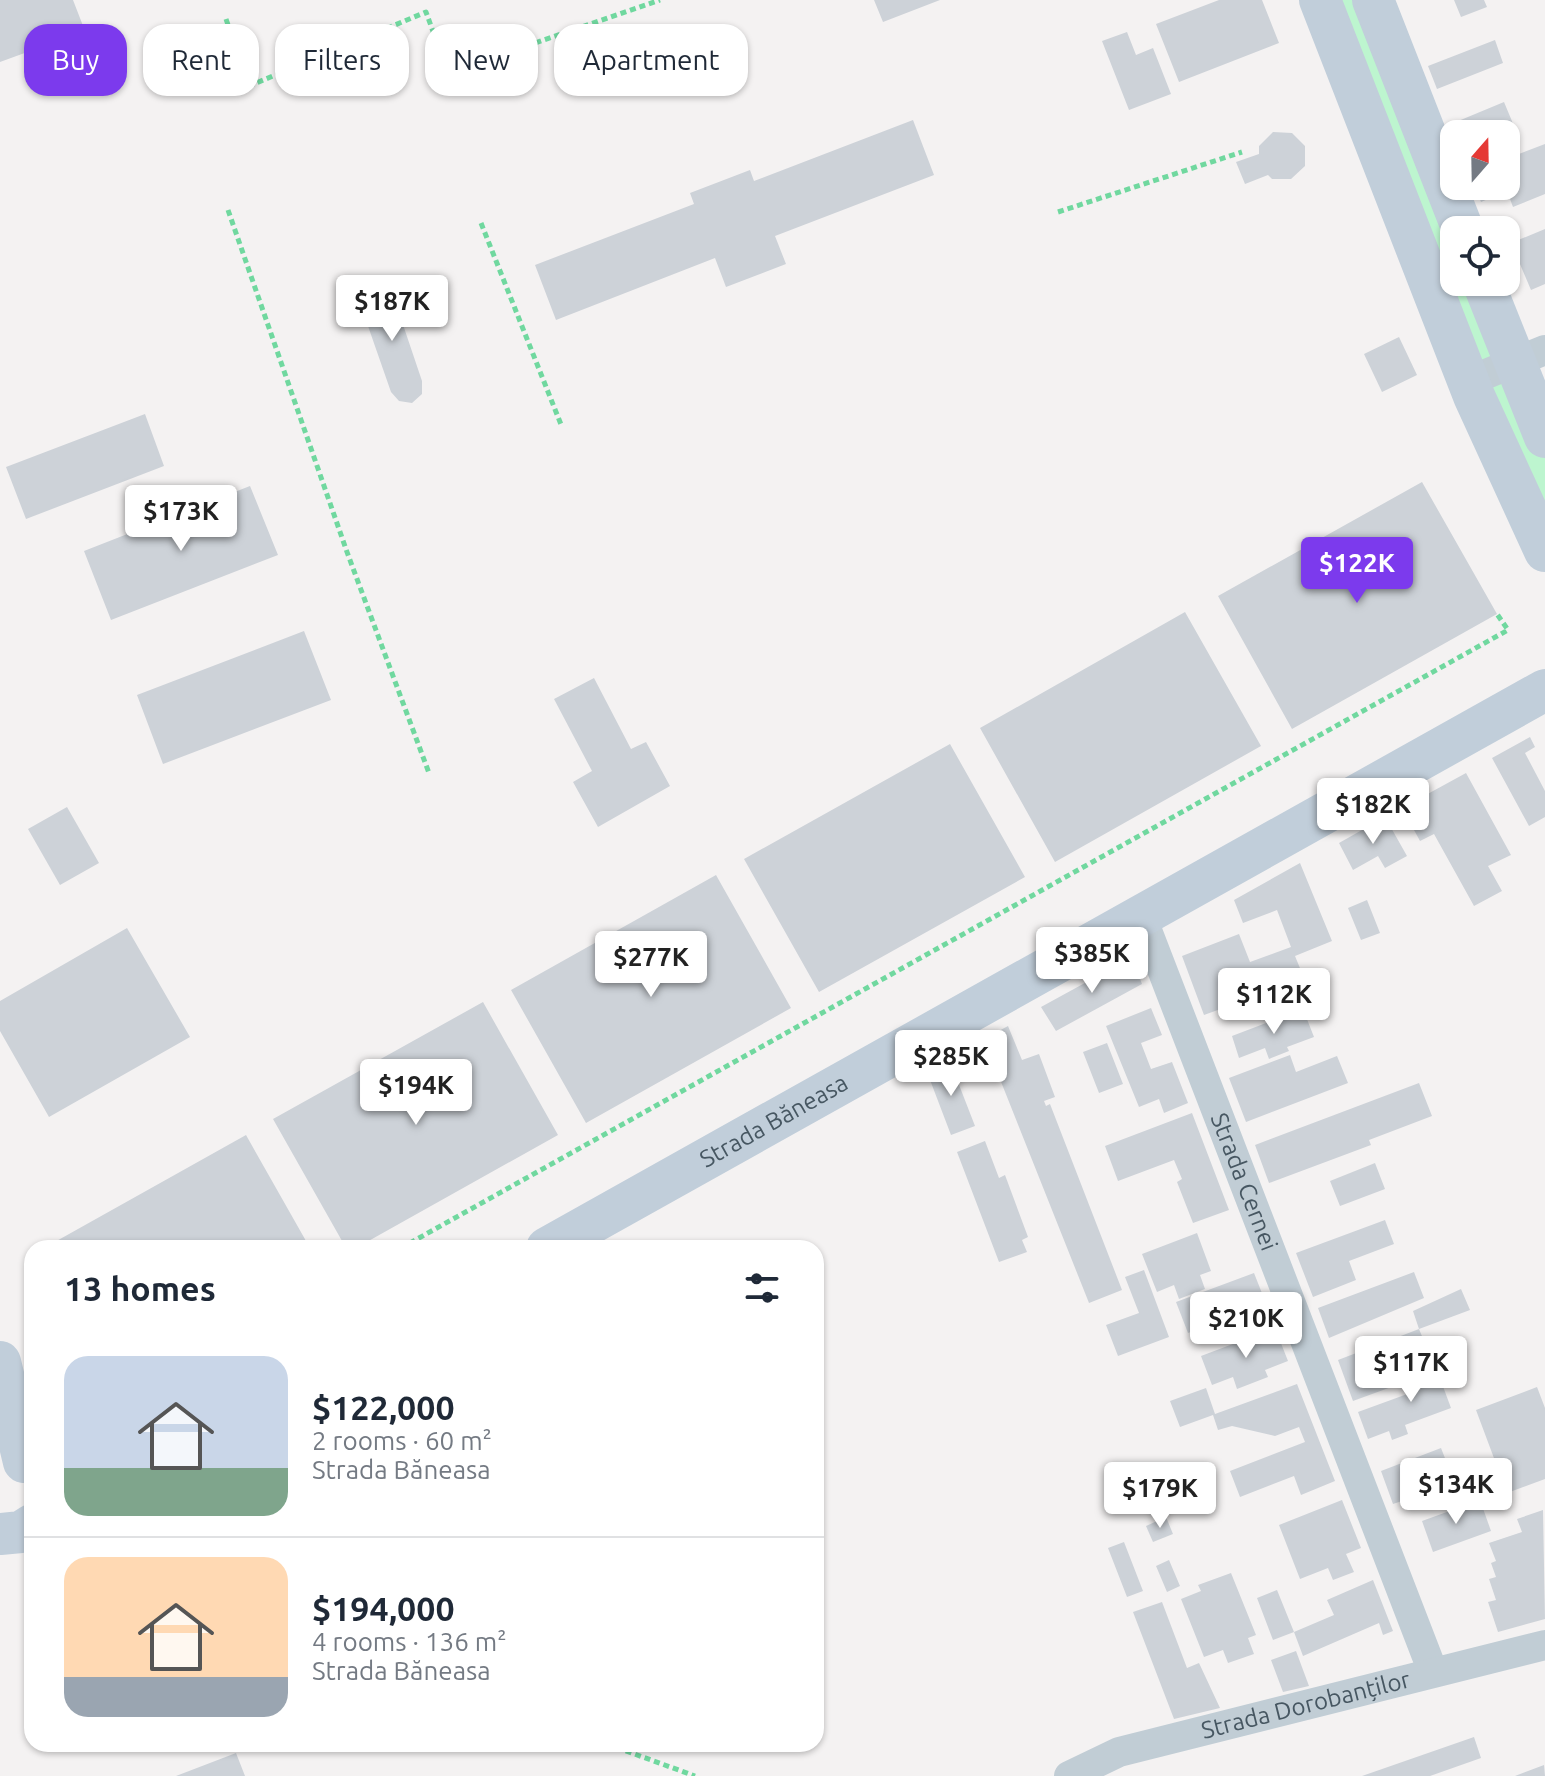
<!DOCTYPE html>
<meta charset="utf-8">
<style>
:root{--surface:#fff;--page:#f2f2f3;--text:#1f2937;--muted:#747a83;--line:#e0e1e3;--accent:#7c3aed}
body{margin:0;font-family:Ubuntu,sans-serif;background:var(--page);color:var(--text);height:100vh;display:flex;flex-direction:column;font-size:30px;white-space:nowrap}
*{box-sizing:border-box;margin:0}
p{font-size:26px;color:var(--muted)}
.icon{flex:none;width:44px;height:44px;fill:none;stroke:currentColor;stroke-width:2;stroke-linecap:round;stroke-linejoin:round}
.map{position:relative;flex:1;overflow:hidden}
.side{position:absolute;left:24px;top:1240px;width:800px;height:512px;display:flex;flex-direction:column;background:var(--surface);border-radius:24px;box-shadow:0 2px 6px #0004}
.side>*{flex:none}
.banner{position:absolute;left:24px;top:24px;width:800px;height:72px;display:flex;gap:16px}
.needle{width:52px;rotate:20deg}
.fabs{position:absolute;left:1440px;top:120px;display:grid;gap:16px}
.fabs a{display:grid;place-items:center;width:80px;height:80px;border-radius:16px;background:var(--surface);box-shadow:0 2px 6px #0004;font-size:40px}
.price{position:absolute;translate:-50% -68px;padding:0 18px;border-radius:8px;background:#fff;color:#222;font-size:26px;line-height:52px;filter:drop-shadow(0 2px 4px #0008)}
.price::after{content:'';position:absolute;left:50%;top:48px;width:24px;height:18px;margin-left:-12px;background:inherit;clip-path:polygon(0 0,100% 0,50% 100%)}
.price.selected{background:var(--accent);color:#fff}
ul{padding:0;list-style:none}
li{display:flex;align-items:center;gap:24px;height:200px;padding:0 40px}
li+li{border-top:2px solid var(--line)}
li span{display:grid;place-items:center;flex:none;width:224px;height:160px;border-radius:24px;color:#555}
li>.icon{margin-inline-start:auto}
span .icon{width:96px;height:96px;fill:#fffc;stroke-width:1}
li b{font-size:34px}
h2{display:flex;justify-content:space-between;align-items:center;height:96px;padding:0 40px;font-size:34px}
.pill{padding:0 28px;border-radius:24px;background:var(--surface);box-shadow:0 2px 6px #0004;font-size:28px;line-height:72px}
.pill.selected{background:var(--accent);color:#fff}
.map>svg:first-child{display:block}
.green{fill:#bdf5cf}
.building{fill:#cdd2d8}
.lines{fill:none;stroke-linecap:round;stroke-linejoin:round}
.path{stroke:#70d89f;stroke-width:5;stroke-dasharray:6 4;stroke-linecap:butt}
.street{stroke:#c1cdd5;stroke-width:30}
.secondary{stroke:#c1ceda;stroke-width:42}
.labels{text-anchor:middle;stroke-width:6;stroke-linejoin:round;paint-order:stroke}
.street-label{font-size:24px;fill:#475762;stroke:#fff}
</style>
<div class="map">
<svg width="1545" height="1776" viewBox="0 0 1545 1776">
<rect width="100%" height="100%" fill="#f4f2f2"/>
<!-- green -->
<path class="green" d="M1320,0h53l81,230v52h29l62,170v74z"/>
<!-- building -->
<path class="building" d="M0,0h73l12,31 -85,31z
M874,0h66l-57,22z
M1219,0h43l17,43 -100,39 -23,-58z
M1454,0h30l3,7 -26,10z
M1127,32l9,23 17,-7 18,46 -42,16 -27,-69z
M1495,40l8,23 -66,26 -9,-23z
M1504,102l10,24 -9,4 7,17 -6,2v-15h-51l-4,-10z
M913,120l21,55 -159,61 11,28 -60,23 -11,-29 -159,62 -21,-55 159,-61 -4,-11 60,-23 4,11z
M1273,132l19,1 13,13v20l-14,13h-19l-4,-4 -23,9 -9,-22 23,-8v-8z
M1545,144v50l-32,13 -6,-16 -26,11 -6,-16h31v-27z
M1545,229v55l-14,6 -20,-47z
M372,284l13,1 8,10 29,86v13l-10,9 -13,-2 -8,-9 -30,-86 1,-13z
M1399,337l18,38 -35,17 -18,-38z
M145,414l19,52 -138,53 -20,-52z
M1422,482l75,132 -205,115 -74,-133z
M250,486l28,69 -167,65 -27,-69z
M1185,612l76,134 -206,116 -75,-134z
M304,631l27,69 -168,64 -26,-69z
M594,678l37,71 15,-7 24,44 -72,41 -25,-45 19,-11 -38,-72z
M1530,737l5,10 -10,6 20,38v26l-16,9 -37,-68z
M950,744l75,133 -206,115 -75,-133z
M1466,773l45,82 -23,11 14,25 -28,15 -40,-72 -14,7 -18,-33z
M67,807l32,56 -39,22 -32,-56z
M1385,817l22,39 -22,12 -7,-12 -25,14 -14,-27z
M1300,863l32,78 -37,15 18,44 -18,7 -6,-16 -49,19 -3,-7 -33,12 -22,-59 57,-22 11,28 41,-15 -14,-37 -34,13 -9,-23z
M716,875l75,133 -205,115 -75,-133z
M1367,900l13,33 -19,7 -13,-32z
M127,928l63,109 -141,80 -49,-86v-30z
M1125,961l10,5 7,18 -86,47 -15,-24z
M483,1002l75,133 -202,113h-10l-73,-129z
M1151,1008l11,27 -21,8 10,26 21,-7 16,41 -24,10 -5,-14 -20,8 -33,-81z
M1303,1009l11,28 -27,10 2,4 -20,8 -4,-11 -26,10 -7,-22z
M1008,1026l14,34 17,-6 16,43 -11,4 2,5 4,-2 72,186 -33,13 -105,-264z
M1107,1043l16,41 -24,9 -16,-41z
M1290,1055l6,17 41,-16 11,27 -102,39 -17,-44z
M949,1059l26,67 -24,9 -24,-63z
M1419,1083l13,33 -63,24 2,5 -102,38 -14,-38z
M1192,1113l37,97 -36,13 -16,-41 5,-3 -8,-19 -56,21 -13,-35z
M246,1135l64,113h-266z
M985,1141l14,37 6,-3 23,62 -6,3 5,12 -28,10 -42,-110z
M1375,1163l10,26 -45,17 -10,-25z
M1385,1220l9,24 -45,17 7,19 -43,17 -17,-44z
M1197,1233l14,38 -11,4 5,14 -26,10 -5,-14 -17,7 -15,-38z
M1144,1270l25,67 -51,19 -12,-31 33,-12 -14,-36z
M1414,1272l10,26 -95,40 -11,-30z
M1254,1273l17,43 -25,9 -4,-12 -54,20 -12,-31z
M1461,1289l9,21 -51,19 -6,-18z
M1275,1328l13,33 -23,9 3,7 -31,12 -4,-12 -21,8 -11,-29z
M1419,1329l10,24 -42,16 7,17 -41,15 -15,-41z
M1456,1359l5,15 -20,7 10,27 -46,17 3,9 -16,6 -3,-9 -21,8 -10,-27 63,-23 -6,-14z
M1297,1384l38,97 -34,14 -7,-19 -54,21 -10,-26 75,-29 -6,-15 -24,9 -43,-10 -14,4 -5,-15 -33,12 -10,-26 36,-13 9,26z
M1537,1387l8,21v71l-38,14 -31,-83z
M1441,1448l13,33 -24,9 4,10 -26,10 -3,-10 -12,4 -12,-33z
M1342,1500l19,48 -15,6 8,18 -21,8 -5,-12 -28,11 -21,-54z
M1480,1500l11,31 -58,21 -11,-31z
M1543,1510l2,109 -47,13 -10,-30 8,-2 -7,-21 7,-2 -5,-14 5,-2 -7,-18 33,-11 -5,-13z
M1166,1517l7,17 -20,8 -7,-16z
M1124,1542l19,49 -16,6 -19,-49z
M1169,1560l11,26 -13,6 -11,-26z
M1231,1573l25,62 -8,3 6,16 -26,9 -5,-13 -19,7 -23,-58 20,-8 -3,-6z
M1373,1580l20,51 -10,4 -4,-12 -76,33 -9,-24 40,-17 -7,-15z
M1277,1590l17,42 -21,8 -16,-42z
M1162,1602l25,66 12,-5 21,45 -46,11 -41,-107z
M1296,1651l13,35 -26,6 -12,-32z
M1474,1737l7,21 -51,18h-68z
M236,1753l9,23h-69z
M1544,1765l1,11h-30z"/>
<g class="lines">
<!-- path -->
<path class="path" d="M226,19l23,67 177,-74 22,61 212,-73
M228,210l119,342 82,221
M1058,212l184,-60
M481,223l81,204
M401,1248l1107,-618 -11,-16
M607,1744l88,32"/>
<!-- street -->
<g class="street">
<path d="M1469,381l76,-31"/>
<path id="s1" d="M1141,915l292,757"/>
<path id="s2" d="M1069,1776l50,-24 426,-107"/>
</g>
<!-- secondary -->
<g class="secondary">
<path d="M1320,0l154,396 71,155"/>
<path d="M1373,0l90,230"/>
<path d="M1483,282l62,155"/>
<path id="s3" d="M547,1248l998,-558"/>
<path d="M0,1362l24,100"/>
<path d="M0,1534l21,-2 11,-7"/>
</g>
</g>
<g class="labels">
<!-- street labels -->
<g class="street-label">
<text dy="8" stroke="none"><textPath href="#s3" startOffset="260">Strada Băneasa</textPath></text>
<text dy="8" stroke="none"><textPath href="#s1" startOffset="286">Strada Cernei</textPath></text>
<text dy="8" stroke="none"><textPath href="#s2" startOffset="248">Strada Dorobanților</textPath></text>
</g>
</g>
</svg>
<div class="fabs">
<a><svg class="needle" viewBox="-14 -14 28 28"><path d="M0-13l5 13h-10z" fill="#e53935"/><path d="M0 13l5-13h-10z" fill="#747a83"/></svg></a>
<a><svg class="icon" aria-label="locate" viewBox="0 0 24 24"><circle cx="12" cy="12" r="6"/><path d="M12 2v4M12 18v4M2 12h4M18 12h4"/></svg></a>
</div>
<b class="price" style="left:392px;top:343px">$187K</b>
<b class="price" style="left:181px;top:553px">$173K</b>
<b class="price selected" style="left:1357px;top:605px">$122K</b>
<b class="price" style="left:1373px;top:846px">$182K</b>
<b class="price" style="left:1092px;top:995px">$385K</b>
<b class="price" style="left:651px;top:999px">$277K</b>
<b class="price" style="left:1274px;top:1036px">$112K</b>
<b class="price" style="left:951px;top:1098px">$285K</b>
<b class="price" style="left:416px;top:1127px">$194K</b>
<b class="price" style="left:1246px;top:1360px">$210K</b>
<b class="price" style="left:1411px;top:1404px">$117K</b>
<b class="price" style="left:1456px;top:1526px">$134K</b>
<b class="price" style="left:1160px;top:1530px">$179K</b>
<div class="banner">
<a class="pill selected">Buy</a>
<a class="pill">Rent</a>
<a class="pill">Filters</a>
<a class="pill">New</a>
<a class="pill">Apartment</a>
</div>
<section class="side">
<h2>13 homes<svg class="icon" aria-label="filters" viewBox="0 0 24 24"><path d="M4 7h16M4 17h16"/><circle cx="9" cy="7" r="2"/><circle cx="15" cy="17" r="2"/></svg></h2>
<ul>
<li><span style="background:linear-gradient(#c9d6e8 70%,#7fa58c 0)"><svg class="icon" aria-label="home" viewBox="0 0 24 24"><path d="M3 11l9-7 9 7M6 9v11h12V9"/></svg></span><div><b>$122,000</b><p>2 rooms · 60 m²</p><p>Strada Băneasa</p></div></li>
<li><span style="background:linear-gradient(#ffd9b3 75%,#9aa5b1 0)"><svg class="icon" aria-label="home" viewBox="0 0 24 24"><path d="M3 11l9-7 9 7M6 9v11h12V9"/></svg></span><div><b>$194,000</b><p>4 rooms · 136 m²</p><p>Strada Băneasa</p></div></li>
</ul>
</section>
</div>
